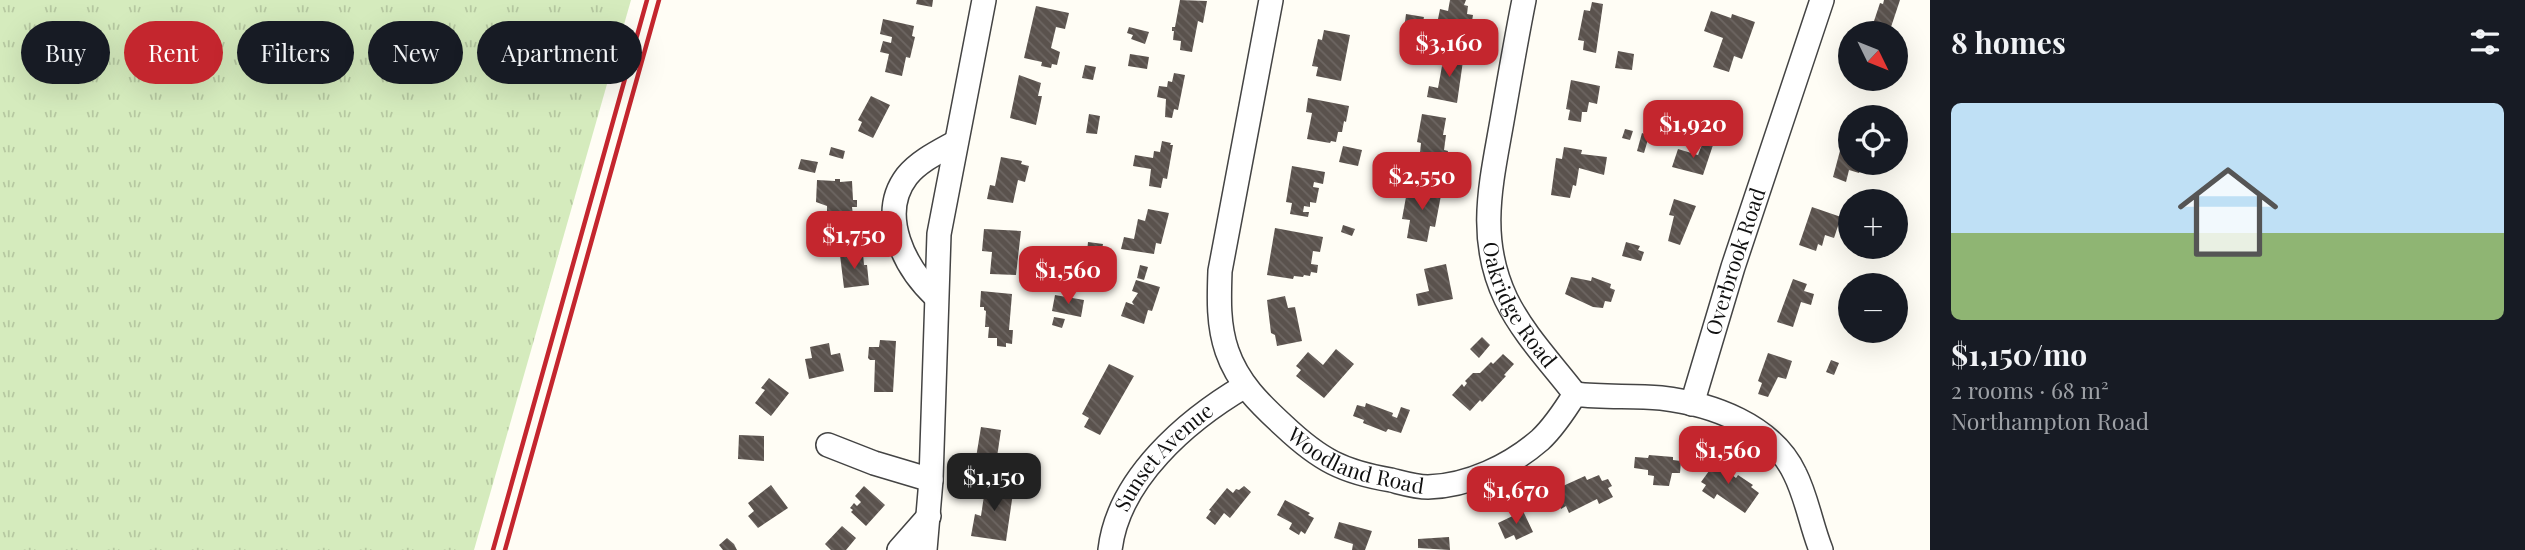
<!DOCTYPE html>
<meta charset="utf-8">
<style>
:root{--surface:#171b24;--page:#242831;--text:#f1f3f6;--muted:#9ea1a6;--accent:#c4262e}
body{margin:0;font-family:"Playfair Display",serif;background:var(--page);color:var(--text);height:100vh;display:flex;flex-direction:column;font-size:26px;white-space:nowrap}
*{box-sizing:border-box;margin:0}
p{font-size:23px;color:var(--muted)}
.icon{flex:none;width:38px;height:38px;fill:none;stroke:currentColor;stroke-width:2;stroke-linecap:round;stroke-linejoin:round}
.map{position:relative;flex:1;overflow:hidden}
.panel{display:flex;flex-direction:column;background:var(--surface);width:595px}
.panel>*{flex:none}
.top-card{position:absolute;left:21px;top:21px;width:665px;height:63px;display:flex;gap:14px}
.needle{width:46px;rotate:133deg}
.fabs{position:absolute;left:1838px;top:21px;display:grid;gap:14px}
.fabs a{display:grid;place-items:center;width:70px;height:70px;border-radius:50%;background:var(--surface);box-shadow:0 7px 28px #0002;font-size:35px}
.price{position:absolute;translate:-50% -60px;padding:0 16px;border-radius:14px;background:var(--accent);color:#fff;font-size:23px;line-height:46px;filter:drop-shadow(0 2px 4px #0008)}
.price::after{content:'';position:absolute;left:50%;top:42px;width:21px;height:16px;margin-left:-10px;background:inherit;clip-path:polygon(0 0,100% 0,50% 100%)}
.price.active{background:#222;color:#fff}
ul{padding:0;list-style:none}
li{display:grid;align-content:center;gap:14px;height:371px;padding:0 21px}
li span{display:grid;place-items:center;height:217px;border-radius:10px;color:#555}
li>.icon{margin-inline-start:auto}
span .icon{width:126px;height:126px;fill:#fffc;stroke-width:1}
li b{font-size:30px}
h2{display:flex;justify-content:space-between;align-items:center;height:84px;padding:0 21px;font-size:30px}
.tag{padding:0 24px;border-radius:32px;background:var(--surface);box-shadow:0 7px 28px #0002;font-size:24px;line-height:63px}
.tag.active{background:var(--accent);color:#fff}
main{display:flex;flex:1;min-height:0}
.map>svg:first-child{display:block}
.grass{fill:url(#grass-tufts)}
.building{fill:url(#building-back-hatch)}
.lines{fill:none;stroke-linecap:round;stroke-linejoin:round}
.minor-casing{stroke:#444;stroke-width:26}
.minor{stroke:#fff;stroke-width:23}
.rail{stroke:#c4262e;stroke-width:4.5}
.labels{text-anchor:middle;stroke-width:7;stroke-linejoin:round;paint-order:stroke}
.street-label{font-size:21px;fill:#111;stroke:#fff}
</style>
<main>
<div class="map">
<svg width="1930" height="550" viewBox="0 0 1930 550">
<defs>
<pattern id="grass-tufts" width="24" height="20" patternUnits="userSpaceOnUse" patternTransform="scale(1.75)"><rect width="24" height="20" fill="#d5ebbd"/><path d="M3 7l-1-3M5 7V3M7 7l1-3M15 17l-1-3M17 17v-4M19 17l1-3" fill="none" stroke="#b6c8a1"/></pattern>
<pattern id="building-back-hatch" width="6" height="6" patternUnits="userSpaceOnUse" patternTransform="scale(1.75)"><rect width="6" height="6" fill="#5a524d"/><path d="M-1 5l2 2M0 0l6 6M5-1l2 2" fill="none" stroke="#6d6662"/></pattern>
</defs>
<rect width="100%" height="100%" fill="#fffdf5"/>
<!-- grass -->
<path class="grass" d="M0,0h631l-157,550h-474z"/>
<!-- building -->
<path class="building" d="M917,0h16l-1,7 -16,-3z
M1180,0l27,1 -4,22 -5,-2 -6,31 -12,-2 1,-9 -8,-1 1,-9h-2v-4h3z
M1450,0h16l-2,5 4,1 -1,8 6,1 -2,12 -23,-4 -1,3 -10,-2 3,-15 8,2z
M1884,0h16l-10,30 8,3h-36l4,-11 7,2 7,-21 3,1z
M1592,2l11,2 -7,49 -13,-3 1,-9 -6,-1 6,-30 6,1z
M1036,6l33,7 -4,16 -9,-2 -5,21 9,4 -3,13 -5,-1 -1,4 -10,-2 1,-4 -18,-4z
M1711,11l20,7 1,-4 23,8 -13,37 -8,-3 -5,16 -16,-5 10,-29 -19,-7z
M1406,14l18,3 -3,15 -17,-3z
M883,19l31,7 -2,10 3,1 -5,21 -4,-1 -4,19 -17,-4 4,-18 -9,-2 3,-11 8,2 1,-6 -12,-3z
M1129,27l20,5 -4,12 -14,-5 2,-4 -6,-2z
M1324,30l26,5 -9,46 -25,-5 2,-9 -6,-1 6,-27 4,1z
M1445,50l19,4 -7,49 -30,-6 2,-11 9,2 4,-22 2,1z
M1618,51l16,3 -2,16 -17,-2z
M1130,54l19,3 -2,12 -19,-3z
M1085,65l11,2 -3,13 -11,-2z
M1174,73l11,2 -7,35 -4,-1 -2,9 -7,-1 1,-18 -9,-2 2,-11 8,1 1,-6 4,1z
M1019,75l22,8 -3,13h4l-6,29 -26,-7z
M1571,80l29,6 -3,18 -8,-2 -2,10h-5l-1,10 -13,-2 2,-10 -4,-1z
M871,96l19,9 -17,33 -15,-7 4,-9 -4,-2z
M1308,98l41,8 -3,16 -2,-1 -2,11h-4l-2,10 -5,-1 -1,2 -23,-4 5,-26 -6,-1z
M1089,114l11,2 -3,18 -11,-1z
M1422,114l24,4 -3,17h3l-2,15 4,1 -3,17 -7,-2 -2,9 -18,-3 3,-29 -4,-1z
M1625,129l8,2 -3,9 -8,-2z
M1642,133l7,3 -5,17 -7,-2z
M1849,139l1,24h13l-4,10 -10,-3 -3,12 -13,-5 8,-30 5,1z
M1162,141l9,2 -1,2h3l-6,34 -4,-1 -2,10 -12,-2 2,-17 -18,-3 2,-11 18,3 1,-7 6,1z
M1703,142l10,3 -10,30 -31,-8 6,-18 20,6z
M1343,146l19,4 -4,16 -19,-4z
M831,147l14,4 -2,8 -14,-4z
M1564,147l18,3 -1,4 26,3 -3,18 -25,-7 -3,18 -3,-1 -3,13 -19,-3 5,-37 6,1z
M1001,157l21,4 -1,3 8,2 -4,16 -7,-2 -5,23 -26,-4 3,-14 5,1z
M801,159l17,3 -3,11 -17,-4z
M1292,166l33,6 -2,12 -9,-2 -1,5 6,1 -3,15 -6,-1v5l-6,-1 -1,6h6l-1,5 -18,-3 2,-11 -6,-1z
M835,179h5v3l12,-1 1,19h4v7h-5l3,24h-9l-1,3 -25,1v-18h7v-11l-11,-4 1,-22 18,1z
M1417,185l25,5 -7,37 -5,-1 -3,16 -20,-4 3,-18 -8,-1 4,-22 8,1z
M1674,199l22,7 -16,39 -12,-4 6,-25 -5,-1z
M1812,207l29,10 -7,21 -9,-3 -3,11 -4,-2 -2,7 -17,-6z
M1148,209l21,4 -8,31 -5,-1 -2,11 -33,-5 3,-12 10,2 4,-20 7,2z
M1343,225l12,4 -3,7 -11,-4z
M1275,228l48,9 -3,15 -7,-1 -2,13 7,1 -1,8 -6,-1 -1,4 -6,-1 -1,2 -9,-1 -1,3 -26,-4z
M984,229l37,2 -5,44 -26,-1 2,-22 -10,-1z
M1088,242l15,2 -2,11 -14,-3z
M1626,242l14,4 -2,4 6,2 -3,9 -19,-5z
M863,253l1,12h3l2,20 -25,3 -4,-33z
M1446,264l7,35 -35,7 -2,-12 13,-3 -5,-22z
M1140,265l8,2 -4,13 -7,-2z
M1571,277l20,4 1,-4 19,7 -1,4 5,2 -4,12 -6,-1 -2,7 -10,-1 -28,-13z
M1793,279l14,5 -3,7 10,3 -3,11 -10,-3 -8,25 -16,-5z
M1136,280l24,7 -8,24 -4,-1 -4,14 -23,-8 5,-14 8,3 -2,-3 6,-9 -6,-2z
M981,291l31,3 -3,36h4l-1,14 -6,-1v4l-9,-1v-8h-9l1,-11h-4l1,-16 -2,-1v-3h-4z
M1055,295l29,5 -3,17 -29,-6z
M1285,296l3,12 7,-1 7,34 -25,5 -2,-11 -4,-2 -4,-33z
M1054,317l11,2 -3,9 -10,-3z
M1482,337l8,8 -11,13 -9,-9z
M880,340l16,1 -3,51h-19l1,-32h-5l-2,-2 1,-11h10z
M829,343l2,12 9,-2 4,18 -35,8 -4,-20 7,-1 -2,-11z
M1336,349l18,15 -30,34 -28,-22 5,-6 -5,-4 12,-14 15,13z
M1768,353l24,8 -6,18 -8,-2 -10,20 -10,-3 4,-11 -4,-2z
M1503,354l11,10 -10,11 2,1 -24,26 -2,-2 -10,11 -18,-16 10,-11 2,3 3,-4 -2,-2 8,-8h7l11,-11 2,2z
M1831,360l8,3 -5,12 -8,-3z
M1109,364l25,12 -34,59 -16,-8 5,-9 -7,-4z
M769,378l20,15 -18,23 -16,-13 10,-13 -4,-2z
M1366,403l27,10 -1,3 5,2 4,-11 9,3 -9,23 -13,-4 -2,3 -23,-9 1,-3 -11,-4 4,-11 8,2z
M981,427l20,3 -4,27 11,2 -1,10 -32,-5z
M739,435l25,1v25l-26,-2z
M1649,455l24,2v3l8,1 -1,12h-8l-3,13 -16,-1 1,-9 -6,-1v-5l-14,-2 1,-11 13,1z
M1708,456l28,22 2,-3 15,10 -2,2 8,6 -14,20 -28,-19 -3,5 -12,-8 4,-6 -5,-3 8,-11 -8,-5z
M1599,475l3,6 6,-2 4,7 -4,2 5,9 -14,7 -2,-5 -28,14 -3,-7 -5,3 -3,-6 2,-1 -6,-12 31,-14 2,4z
M986,482l28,4 -8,55 -35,-5 4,-22 6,2z
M771,485l17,23 -30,20 -10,-12 6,-5 -6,-8z
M864,486l21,19 -19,21 -15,-14 2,-2 -3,-2 4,-5 3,3 4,-4 -6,-6z
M1244,486l7,6 -21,26 -6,-5 -9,12 -9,-7 5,-7 -2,-1 18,-22 6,5 3,-4 3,1z
M1285,500l25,13 -2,2 6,3 -9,16 -4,-3 -2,4 -10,-6 3,-6 -15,-8z
M1523,511l10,21 -17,8 -2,-5 -9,4 -7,-16z
M1339,522l33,9 -7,19h-13l1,-6 -19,-6z
M842,526l14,12 -10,12h-15l-6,-6z
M1449,537l1,13 -32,-2v-9z
M727,538l7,6 3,6h-14l-4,-5z"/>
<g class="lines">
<defs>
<g id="minor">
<path id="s1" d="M1271,0l-51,271c-1,27 -2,54 7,80 11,32 33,53 57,75 36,34 59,46 107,54 12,3 25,7 37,7 40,-1 82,-21 112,-47 14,-13 25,-30 35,-46 29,4 57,1 86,4 51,6 111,27 134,76 12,24 16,51 26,76"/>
<path id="s2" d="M1524,0c-8,40 -15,81 -22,121 -11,63 -25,117 4,178 17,35 46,65 69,95"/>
<path d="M936,297c-31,-29 -59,-82 -29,-121 12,-15 33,-25 49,-34"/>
<path id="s3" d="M1692,404l41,-137 89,-267"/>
<path d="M828,445l46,18 57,17"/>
<path d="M899,550l30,-34"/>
<path d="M925,550l6,-70 8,-246 45,-234"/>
<path id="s4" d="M1110,550c8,-71 77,-130 135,-164"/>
</g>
</defs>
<!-- minor casing -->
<use href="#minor" class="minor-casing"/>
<!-- minor -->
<use href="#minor" class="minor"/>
<!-- rail -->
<path class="rail" d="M493,550l154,-550
M505,550l154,-550"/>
</g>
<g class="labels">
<!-- street labels -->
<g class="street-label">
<text dy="7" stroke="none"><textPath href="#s3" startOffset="149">Overbrook Road</textPath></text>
<text dy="7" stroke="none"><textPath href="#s2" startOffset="315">Oakridge Road</textPath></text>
<text dy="7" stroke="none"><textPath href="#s1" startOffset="534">Woodland Road</textPath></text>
<text dy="7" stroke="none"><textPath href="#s4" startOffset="110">Sunset Avenue</textPath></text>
</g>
</g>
</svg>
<div class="fabs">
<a><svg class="needle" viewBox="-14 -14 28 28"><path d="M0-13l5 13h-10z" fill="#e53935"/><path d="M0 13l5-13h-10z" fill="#9ea1a6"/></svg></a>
<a><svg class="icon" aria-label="locate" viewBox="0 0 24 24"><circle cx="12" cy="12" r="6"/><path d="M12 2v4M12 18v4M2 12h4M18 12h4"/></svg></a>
<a>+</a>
<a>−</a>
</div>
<b class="price" style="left:1449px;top:79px">$3,160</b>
<b class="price" style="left:1693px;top:160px">$1,920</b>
<b class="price" style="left:1422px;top:212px">$2,550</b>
<b class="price" style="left:854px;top:271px">$1,750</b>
<b class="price" style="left:1068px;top:306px">$1,560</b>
<b class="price" style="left:1728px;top:486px">$1,560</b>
<b class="price active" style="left:994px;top:513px">$1,150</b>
<b class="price" style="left:1516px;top:526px">$1,670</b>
<div class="top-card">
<a class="tag">Buy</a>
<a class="tag active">Rent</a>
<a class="tag">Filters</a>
<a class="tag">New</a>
<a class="tag">Apartment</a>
</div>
</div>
<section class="panel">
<h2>8 homes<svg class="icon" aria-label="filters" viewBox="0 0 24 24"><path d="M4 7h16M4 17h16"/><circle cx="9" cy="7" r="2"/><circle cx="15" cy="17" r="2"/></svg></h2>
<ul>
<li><span style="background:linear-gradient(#bfe0f5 60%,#8fb573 0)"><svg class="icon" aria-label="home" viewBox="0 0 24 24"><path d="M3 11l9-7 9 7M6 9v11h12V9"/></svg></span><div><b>$1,150/mo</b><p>2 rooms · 68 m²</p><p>Northampton Road</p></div></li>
</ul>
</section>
</main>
